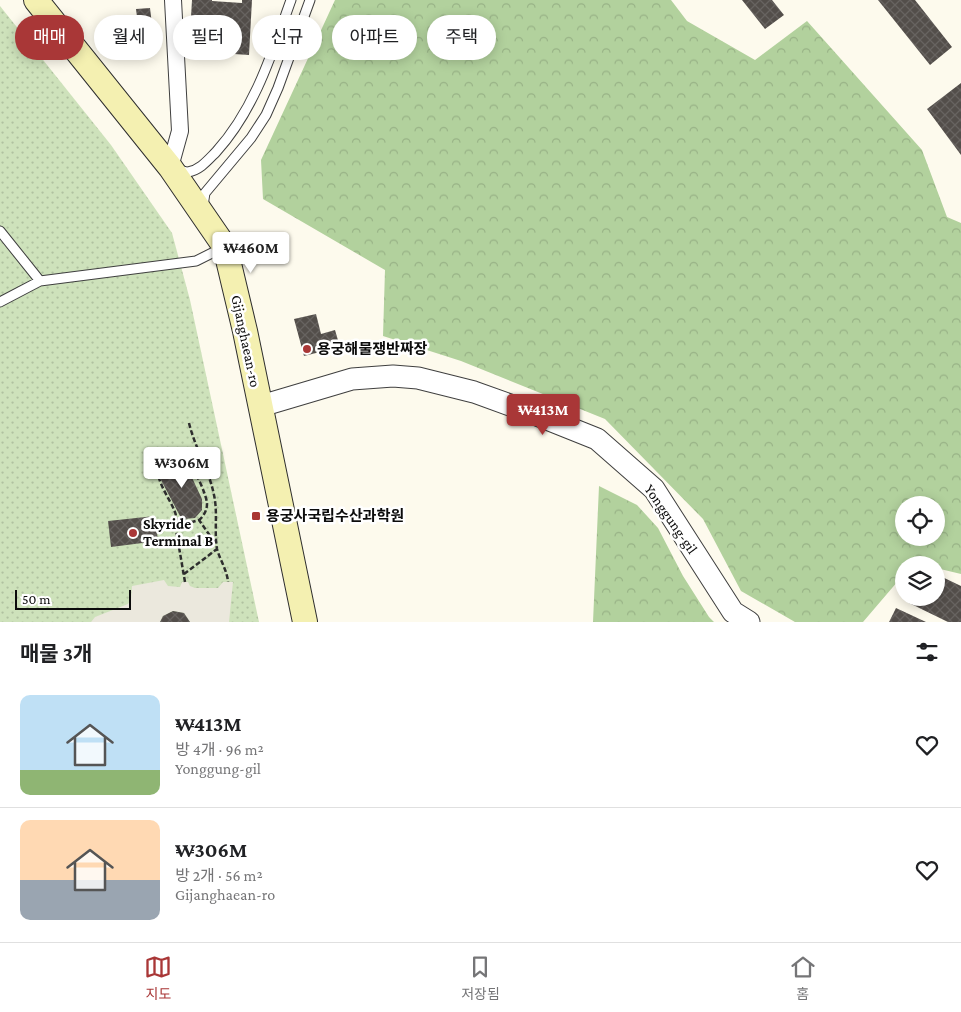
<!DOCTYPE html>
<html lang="ko">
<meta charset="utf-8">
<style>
:root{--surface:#fff;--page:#f6f6f6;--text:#202124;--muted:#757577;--line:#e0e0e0;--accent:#a93737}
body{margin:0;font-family:"Crimson Pro","Noto Sans KR",serif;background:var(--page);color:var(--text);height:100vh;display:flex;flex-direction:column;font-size:19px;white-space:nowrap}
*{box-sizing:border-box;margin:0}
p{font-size:16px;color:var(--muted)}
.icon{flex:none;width:28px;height:28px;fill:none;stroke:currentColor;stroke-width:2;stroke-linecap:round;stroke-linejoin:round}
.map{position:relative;height:622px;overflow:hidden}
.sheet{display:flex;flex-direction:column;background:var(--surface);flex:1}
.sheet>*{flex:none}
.top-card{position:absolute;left:15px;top:15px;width:500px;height:45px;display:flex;gap:10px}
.buttons{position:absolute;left:895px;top:496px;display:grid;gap:10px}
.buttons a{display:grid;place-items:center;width:50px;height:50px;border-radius:50%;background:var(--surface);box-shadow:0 2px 12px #0003;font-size:25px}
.scale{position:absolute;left:15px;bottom:12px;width:116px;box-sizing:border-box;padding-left:5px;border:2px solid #0c0c0c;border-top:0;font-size:14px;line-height:18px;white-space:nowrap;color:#0c0c0c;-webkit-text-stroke:4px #fff;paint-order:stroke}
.price{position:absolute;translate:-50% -42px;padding:0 11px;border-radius:5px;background:#fff;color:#222;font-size:16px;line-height:32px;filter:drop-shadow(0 1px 2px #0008)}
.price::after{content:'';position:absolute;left:50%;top:30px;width:15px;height:11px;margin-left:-8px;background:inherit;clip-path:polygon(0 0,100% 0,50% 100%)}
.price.selected{background:var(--accent);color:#fff}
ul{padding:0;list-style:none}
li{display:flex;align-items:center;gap:15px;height:125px;padding:0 20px}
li+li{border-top:1px solid var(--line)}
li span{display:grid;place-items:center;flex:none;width:140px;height:100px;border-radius:10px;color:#555}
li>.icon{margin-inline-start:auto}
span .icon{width:60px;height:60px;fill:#fffc;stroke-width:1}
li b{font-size:21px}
h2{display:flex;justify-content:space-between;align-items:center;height:60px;padding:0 20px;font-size:21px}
.tag{padding:0 18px;border-radius:22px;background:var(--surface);box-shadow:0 2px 12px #0003;font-size:18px;line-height:45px}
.tag.selected{background:var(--accent);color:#fff}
.menu{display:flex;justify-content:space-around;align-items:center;height:70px;border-top:1px solid var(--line);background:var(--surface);font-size:14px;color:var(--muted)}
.menu a{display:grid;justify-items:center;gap:2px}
.menu .selected{color:var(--accent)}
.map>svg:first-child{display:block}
.green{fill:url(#green-dots)}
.forest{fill:url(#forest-crowns);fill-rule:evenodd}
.plaza{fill:#ebe8dd}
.building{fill:url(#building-cross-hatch)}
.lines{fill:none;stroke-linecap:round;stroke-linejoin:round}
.service-casing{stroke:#3f3f3f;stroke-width:11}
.minor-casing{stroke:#3f3f3f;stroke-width:18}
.tertiary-casing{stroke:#3f3f3f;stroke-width:23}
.secondary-casing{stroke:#2e2e2e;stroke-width:26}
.path{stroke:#2e2e2e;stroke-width:2.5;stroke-dasharray:5 2.5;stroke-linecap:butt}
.service{stroke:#fff;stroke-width:9}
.minor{stroke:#fff;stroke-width:16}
.tertiary{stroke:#fff;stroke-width:21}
.secondary{stroke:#f4f0b1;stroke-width:24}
.poi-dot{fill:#a93737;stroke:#fff;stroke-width:2}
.labels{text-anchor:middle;stroke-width:5;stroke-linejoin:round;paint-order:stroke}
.street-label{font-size:15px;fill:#0c0c0c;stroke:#fff}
.poi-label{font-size:15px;font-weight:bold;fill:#0c0c0c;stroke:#fff;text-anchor:start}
</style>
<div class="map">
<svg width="961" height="622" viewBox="0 0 961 622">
<defs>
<pattern id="green-dots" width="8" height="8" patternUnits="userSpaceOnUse" patternTransform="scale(1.25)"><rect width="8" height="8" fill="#cee2bb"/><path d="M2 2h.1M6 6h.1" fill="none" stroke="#b0c1a0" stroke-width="1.8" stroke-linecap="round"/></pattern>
<pattern id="forest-crowns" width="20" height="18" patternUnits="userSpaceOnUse" patternTransform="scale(1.25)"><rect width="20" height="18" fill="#b2d19d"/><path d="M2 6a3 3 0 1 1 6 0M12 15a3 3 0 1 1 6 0" fill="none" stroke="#98b286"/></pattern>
<pattern id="building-cross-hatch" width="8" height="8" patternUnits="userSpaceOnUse" patternTransform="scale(1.25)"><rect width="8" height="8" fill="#534e4a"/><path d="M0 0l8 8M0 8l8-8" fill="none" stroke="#676360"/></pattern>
</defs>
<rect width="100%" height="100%" fill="#fdfaed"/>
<!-- green -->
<path class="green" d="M0,6l111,139 61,88 18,67 69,322h-259z"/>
<!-- forest -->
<path class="forest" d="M335,0h336l16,21 68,39 52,-39 115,129 25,67 14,6v351l-25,-6v-3h-13l-10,-2 -2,2h-7v9l-41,48h-68l-54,-31 -38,-72 -98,-100 -144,-58 -78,-25 2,-66 -122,-71 -2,-39zM904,505h32v33h-32z
M599,486l38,19 21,23 25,48 26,41 5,5h-121z"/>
<!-- plaza -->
<path class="plaza" d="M164,580l4,6 12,1 2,-5h6l2,4 5,2h23l5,-6h10l-4,40h-39l-6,-9 -11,-2 -10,5 -3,6h-69l4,-5 33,-13 3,-5 1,-13z"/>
<!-- building -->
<path class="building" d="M192,0h20v1l30,2v-3h10l-3,55 -60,-4z
M742,0h30l12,15 -19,14z
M878,0h37l37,47 -22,18z
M150,8l5,41 -22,2 -3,-33 7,-1 -1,-8z
M961,83v72l-34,-46z
M316,314l5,20 14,-4 5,17 -36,9 -10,-37z
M173,459l5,1 9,7 15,32v11l-7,8 -11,1 -4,-3 -19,-36 -1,-5 3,-11z
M155,516l3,25 -47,6 -3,-26z
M936,574l25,12v36h-13l-39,-19 2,-5h25z
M896,608l30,14h-37z
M173,611l11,2 6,9h-30l3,-6z"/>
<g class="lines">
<defs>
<path id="service" d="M177,169c4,1 8,3 11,3 12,-2 20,-12 28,-20 39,-43 56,-99 75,-152
M203,206l2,-13 46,-55 15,-23 12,-27 32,-88
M0,231l40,50
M0,302l40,-21 156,-20 28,-14"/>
<path id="minor" d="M170,167l10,-36 -7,-131"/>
<path id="tertiary" d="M261,406l91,-27 41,-3 25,2 56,14 58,21 65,26 57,50 79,123 16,10"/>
<path id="secondary" d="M36,0l134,167 55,80 20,84 60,291"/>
</defs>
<!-- service casing -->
<use href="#service" class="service-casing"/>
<!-- minor casing -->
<use href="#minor" class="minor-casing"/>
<!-- tertiary casing -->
<use href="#tertiary" class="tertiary-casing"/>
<!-- secondary casing -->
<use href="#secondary" class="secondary-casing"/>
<!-- path -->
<path class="path" d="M189,423c6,25 20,47 25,72 4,18 0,37 3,54 3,11 10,21 11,33
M176,519l16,3 7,-2 14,20 4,3
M156,524l10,-2 9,2
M184,574l33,-25
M185,582l-10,-58c1,-3 1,-5 1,-8 -2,-15 -36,-51 -6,-60 6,-2 14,1 18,6 6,6 19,33 19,42 0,6 -3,12 -8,16"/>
<!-- service -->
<use href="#service" class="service"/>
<!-- minor -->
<use href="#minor" class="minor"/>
<!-- tertiary -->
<use href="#tertiary" class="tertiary"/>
<!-- secondary -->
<use href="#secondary" class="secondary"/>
</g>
<!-- markers -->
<g class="poi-dot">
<circle cx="307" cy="349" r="5"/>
<rect x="251" y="511" width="10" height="10" rx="2.5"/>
<circle cx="133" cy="533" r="5"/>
</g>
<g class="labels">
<!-- street labels -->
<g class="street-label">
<text transform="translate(246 341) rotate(78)" y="5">Gijanghaean-ro</text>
<text transform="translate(671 519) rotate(55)" y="5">Yonggung-gil</text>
</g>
<!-- poi labels -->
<g class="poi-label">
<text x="317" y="354">용궁해물쟁반짜장</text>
<text x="266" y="521">용궁사국립수산과학원</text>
<text x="143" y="529">Skyride<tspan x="143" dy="17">Terminal B</tspan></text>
</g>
</g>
</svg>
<div class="buttons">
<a><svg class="icon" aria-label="locate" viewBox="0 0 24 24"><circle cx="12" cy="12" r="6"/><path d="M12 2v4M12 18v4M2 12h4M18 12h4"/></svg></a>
<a><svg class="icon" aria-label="layers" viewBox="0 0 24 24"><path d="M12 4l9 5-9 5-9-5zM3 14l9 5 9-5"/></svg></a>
</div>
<div class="scale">50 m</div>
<b class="price" style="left:251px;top:274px">₩460M</b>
<b class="price selected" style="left:543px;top:436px">₩413M</b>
<b class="price" style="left:182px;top:489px">₩306M</b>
<div class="top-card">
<a class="tag selected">매매</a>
<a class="tag">월세</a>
<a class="tag">필터</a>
<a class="tag">신규</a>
<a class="tag">아파트</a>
<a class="tag">주택</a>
</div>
</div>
<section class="sheet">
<h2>매물 3개<svg class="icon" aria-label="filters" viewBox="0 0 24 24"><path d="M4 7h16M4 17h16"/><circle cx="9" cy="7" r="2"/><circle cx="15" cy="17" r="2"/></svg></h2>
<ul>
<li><span style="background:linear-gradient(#bfe0f5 75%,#8fb573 0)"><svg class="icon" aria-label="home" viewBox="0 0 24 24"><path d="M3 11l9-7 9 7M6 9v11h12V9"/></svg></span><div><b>₩413M</b><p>방 4개 · 96 m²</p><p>Yonggung-gil</p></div><svg class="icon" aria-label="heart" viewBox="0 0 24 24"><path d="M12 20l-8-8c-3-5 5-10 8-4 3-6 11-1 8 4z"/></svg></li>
<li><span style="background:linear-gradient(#ffd9b3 60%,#9aa5b1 0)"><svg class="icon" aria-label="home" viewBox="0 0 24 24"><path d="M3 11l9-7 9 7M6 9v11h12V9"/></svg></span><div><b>₩306M</b><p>방 2개 · 56 m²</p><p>Gijanghaean-ro</p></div><svg class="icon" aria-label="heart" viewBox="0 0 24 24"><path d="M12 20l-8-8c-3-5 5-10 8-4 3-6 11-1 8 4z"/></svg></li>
</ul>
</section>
<nav class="menu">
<a class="selected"><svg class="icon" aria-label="map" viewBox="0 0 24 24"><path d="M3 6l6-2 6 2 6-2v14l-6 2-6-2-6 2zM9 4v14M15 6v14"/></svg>지도</a>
<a><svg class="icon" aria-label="saved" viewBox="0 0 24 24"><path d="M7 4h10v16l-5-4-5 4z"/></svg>저장됨</a>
<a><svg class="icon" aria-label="home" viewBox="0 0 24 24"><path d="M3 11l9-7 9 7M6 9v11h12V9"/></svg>홈</a>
</nav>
